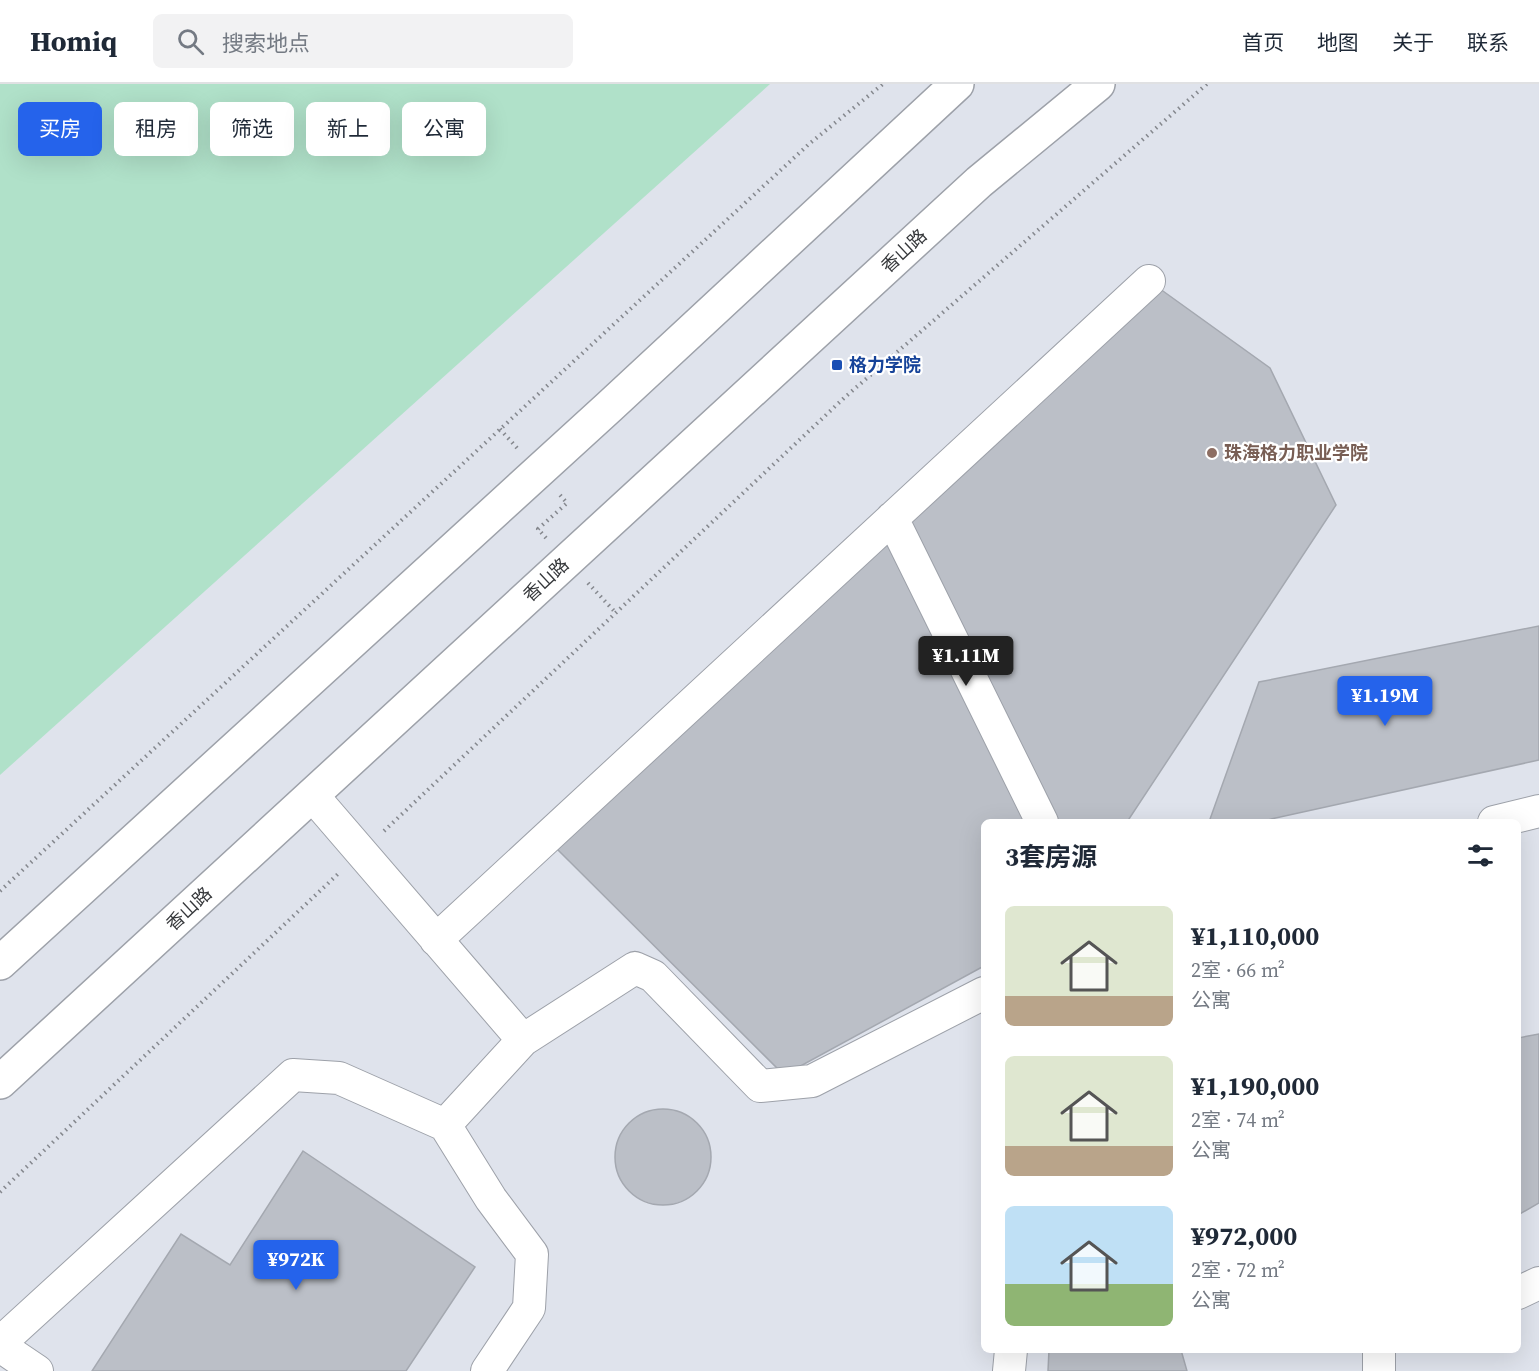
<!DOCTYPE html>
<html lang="zh">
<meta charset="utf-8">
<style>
:root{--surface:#fff;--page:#f2f2f3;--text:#1f2937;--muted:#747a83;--line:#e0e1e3;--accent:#2563eb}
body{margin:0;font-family:"Source Serif 4","Noto Sans SC",serif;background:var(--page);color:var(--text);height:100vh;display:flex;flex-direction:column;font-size:22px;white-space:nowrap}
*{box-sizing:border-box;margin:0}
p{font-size:20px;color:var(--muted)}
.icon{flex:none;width:33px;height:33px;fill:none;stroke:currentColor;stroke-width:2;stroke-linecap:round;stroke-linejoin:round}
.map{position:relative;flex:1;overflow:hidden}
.details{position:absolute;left:981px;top:735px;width:540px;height:534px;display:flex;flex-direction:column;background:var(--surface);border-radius:9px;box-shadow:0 6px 24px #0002}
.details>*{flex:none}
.top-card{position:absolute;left:18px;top:18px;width:570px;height:54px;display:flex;gap:12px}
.price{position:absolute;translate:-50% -51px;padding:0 14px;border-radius:6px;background:var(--accent);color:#fff;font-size:20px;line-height:39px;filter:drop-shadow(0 2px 3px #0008)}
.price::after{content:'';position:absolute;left:50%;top:36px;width:18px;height:14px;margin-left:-9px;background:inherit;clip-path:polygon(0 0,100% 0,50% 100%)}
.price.current{background:#222;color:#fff}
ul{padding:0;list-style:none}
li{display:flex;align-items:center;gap:18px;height:150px;padding:0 24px}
li span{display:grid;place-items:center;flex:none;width:168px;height:120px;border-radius:9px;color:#555}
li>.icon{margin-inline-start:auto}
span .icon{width:72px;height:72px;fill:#fffc;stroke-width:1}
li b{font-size:26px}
h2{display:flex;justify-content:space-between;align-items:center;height:72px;padding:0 24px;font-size:26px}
.pill{padding:0 21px;border-radius:9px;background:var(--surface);box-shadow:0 6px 24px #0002;font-size:21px;line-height:54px}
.pill.current{background:var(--accent);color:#fff}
header{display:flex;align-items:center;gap:36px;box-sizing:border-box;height:84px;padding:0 30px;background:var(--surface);border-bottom:2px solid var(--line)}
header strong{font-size:28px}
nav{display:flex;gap:33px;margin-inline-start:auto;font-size:21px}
.search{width:420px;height:54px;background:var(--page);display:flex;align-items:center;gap:15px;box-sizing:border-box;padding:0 21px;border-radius:9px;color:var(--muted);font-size:22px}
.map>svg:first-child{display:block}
.green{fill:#b0e1c9}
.building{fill:#bbbfc7;stroke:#a4a8b0;stroke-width:1.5}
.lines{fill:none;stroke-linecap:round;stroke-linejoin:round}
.minor-casing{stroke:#9da1a9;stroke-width:34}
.major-casing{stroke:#9da1a9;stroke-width:36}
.path{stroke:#85888e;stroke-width:4;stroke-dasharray:1.5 4.5;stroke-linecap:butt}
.minor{stroke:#fff;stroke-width:32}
.major{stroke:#fff;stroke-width:33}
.transit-dot{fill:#1a4fb4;stroke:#fff;stroke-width:2}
.education-dot{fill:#8d6e63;stroke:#fff;stroke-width:2}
.labels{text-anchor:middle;stroke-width:4.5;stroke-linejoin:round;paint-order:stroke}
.street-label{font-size:18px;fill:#36383b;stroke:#fff}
.transit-label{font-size:18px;font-weight:bold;fill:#164399;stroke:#fff;text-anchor:start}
.education-label{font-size:18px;font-weight:bold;fill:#785e54;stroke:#fff;text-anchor:start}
</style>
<header>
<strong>Homiq</strong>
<div class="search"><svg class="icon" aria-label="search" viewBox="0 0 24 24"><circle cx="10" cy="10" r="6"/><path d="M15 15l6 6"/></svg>搜索地点</div>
<nav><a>首页</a><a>地图</a><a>关于</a><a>联系</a></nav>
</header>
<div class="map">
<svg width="1539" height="1287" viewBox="0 0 1539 1287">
<rect width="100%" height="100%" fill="#dfe3ec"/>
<!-- green -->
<path class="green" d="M0,0h770l-770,691z"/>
<!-- building -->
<path class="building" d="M1149,197l121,87 66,137 -209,317h-143v144l-200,109 -232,-231z
M1539,542v134l-281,62h-49l50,-140z
M1539,950v169l-21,12v-177z
M615 1073a48 48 0 1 1 96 0a48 48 0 1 1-96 0Z
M303,1067l172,116 -69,104h-314l89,-137 49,31z
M1049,1266h132l6,21h-139z"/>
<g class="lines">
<defs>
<path id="minor" d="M892,434l150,304
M1494,738l45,-11
M436,856l713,-659
M523,956l112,-72 18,8 107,110 52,-5 172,-88
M445,1041l46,74 41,55 -3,54 -42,63
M1518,1209l21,-10
M0,1259l293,-268 46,3 106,47 78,-85 -211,-245
M0,1262l37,25
M1379,1266v21
M1009,1287l2,-21"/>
<path id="major" d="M0,879l609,-556 348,-323
M0,998l979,-900 119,-98"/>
</defs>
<!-- minor casing -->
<use href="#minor" class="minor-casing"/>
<!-- major casing -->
<use href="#major" class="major-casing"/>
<!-- path -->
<path class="path" d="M500,345l17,19
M546,454l-8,-9 29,-26 -7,-8
M588,499l28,30
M384,747l460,-433 363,-314
M0,807l809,-747 74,-60
M0,1108l339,-319"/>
<!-- minor -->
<use href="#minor" class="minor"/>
<!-- major -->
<use href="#major" class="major"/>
</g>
<!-- markers -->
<rect class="transit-dot" x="831" y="275" width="12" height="12" rx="3"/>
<circle class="education-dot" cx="1212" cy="369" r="6"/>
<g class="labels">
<!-- street labels -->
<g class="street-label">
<text transform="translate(904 167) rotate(-43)" y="6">香山路</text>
<text transform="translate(546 496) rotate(-43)" y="6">香山路</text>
<text transform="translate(189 825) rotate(-43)" y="6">香山路</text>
</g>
<!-- transit labels -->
<g class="transit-label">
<text x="849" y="287">格力学院</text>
</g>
<!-- education labels -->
<g class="education-label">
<text x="1224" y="375">珠海格力职业学院</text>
</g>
</g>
</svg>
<b class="price current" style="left:966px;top:603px">¥1.11M</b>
<b class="price" style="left:1385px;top:643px">¥1.19M</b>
<b class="price" style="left:296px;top:1207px">¥972K</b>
<div class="top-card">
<a class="pill current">买房</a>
<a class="pill">租房</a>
<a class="pill">筛选</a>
<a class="pill">新上</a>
<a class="pill">公寓</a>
</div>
<section class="details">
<h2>3套房源<svg class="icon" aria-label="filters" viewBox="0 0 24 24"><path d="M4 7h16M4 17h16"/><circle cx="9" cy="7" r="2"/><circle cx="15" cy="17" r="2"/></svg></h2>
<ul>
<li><span style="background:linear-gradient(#dfe7d0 75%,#b9a48a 0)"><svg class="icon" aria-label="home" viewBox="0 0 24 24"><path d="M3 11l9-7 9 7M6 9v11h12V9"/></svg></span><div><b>¥1,110,000</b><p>2室 · 66 m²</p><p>公寓</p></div></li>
<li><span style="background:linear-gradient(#dfe7d0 75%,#b9a48a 0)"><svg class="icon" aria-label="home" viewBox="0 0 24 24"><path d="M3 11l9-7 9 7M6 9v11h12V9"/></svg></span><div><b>¥1,190,000</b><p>2室 · 74 m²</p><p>公寓</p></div></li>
<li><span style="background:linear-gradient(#bfe0f5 65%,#8fb573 0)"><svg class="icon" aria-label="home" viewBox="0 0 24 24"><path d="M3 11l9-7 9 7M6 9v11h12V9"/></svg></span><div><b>¥972,000</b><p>2室 · 72 m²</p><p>公寓</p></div></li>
</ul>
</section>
</div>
